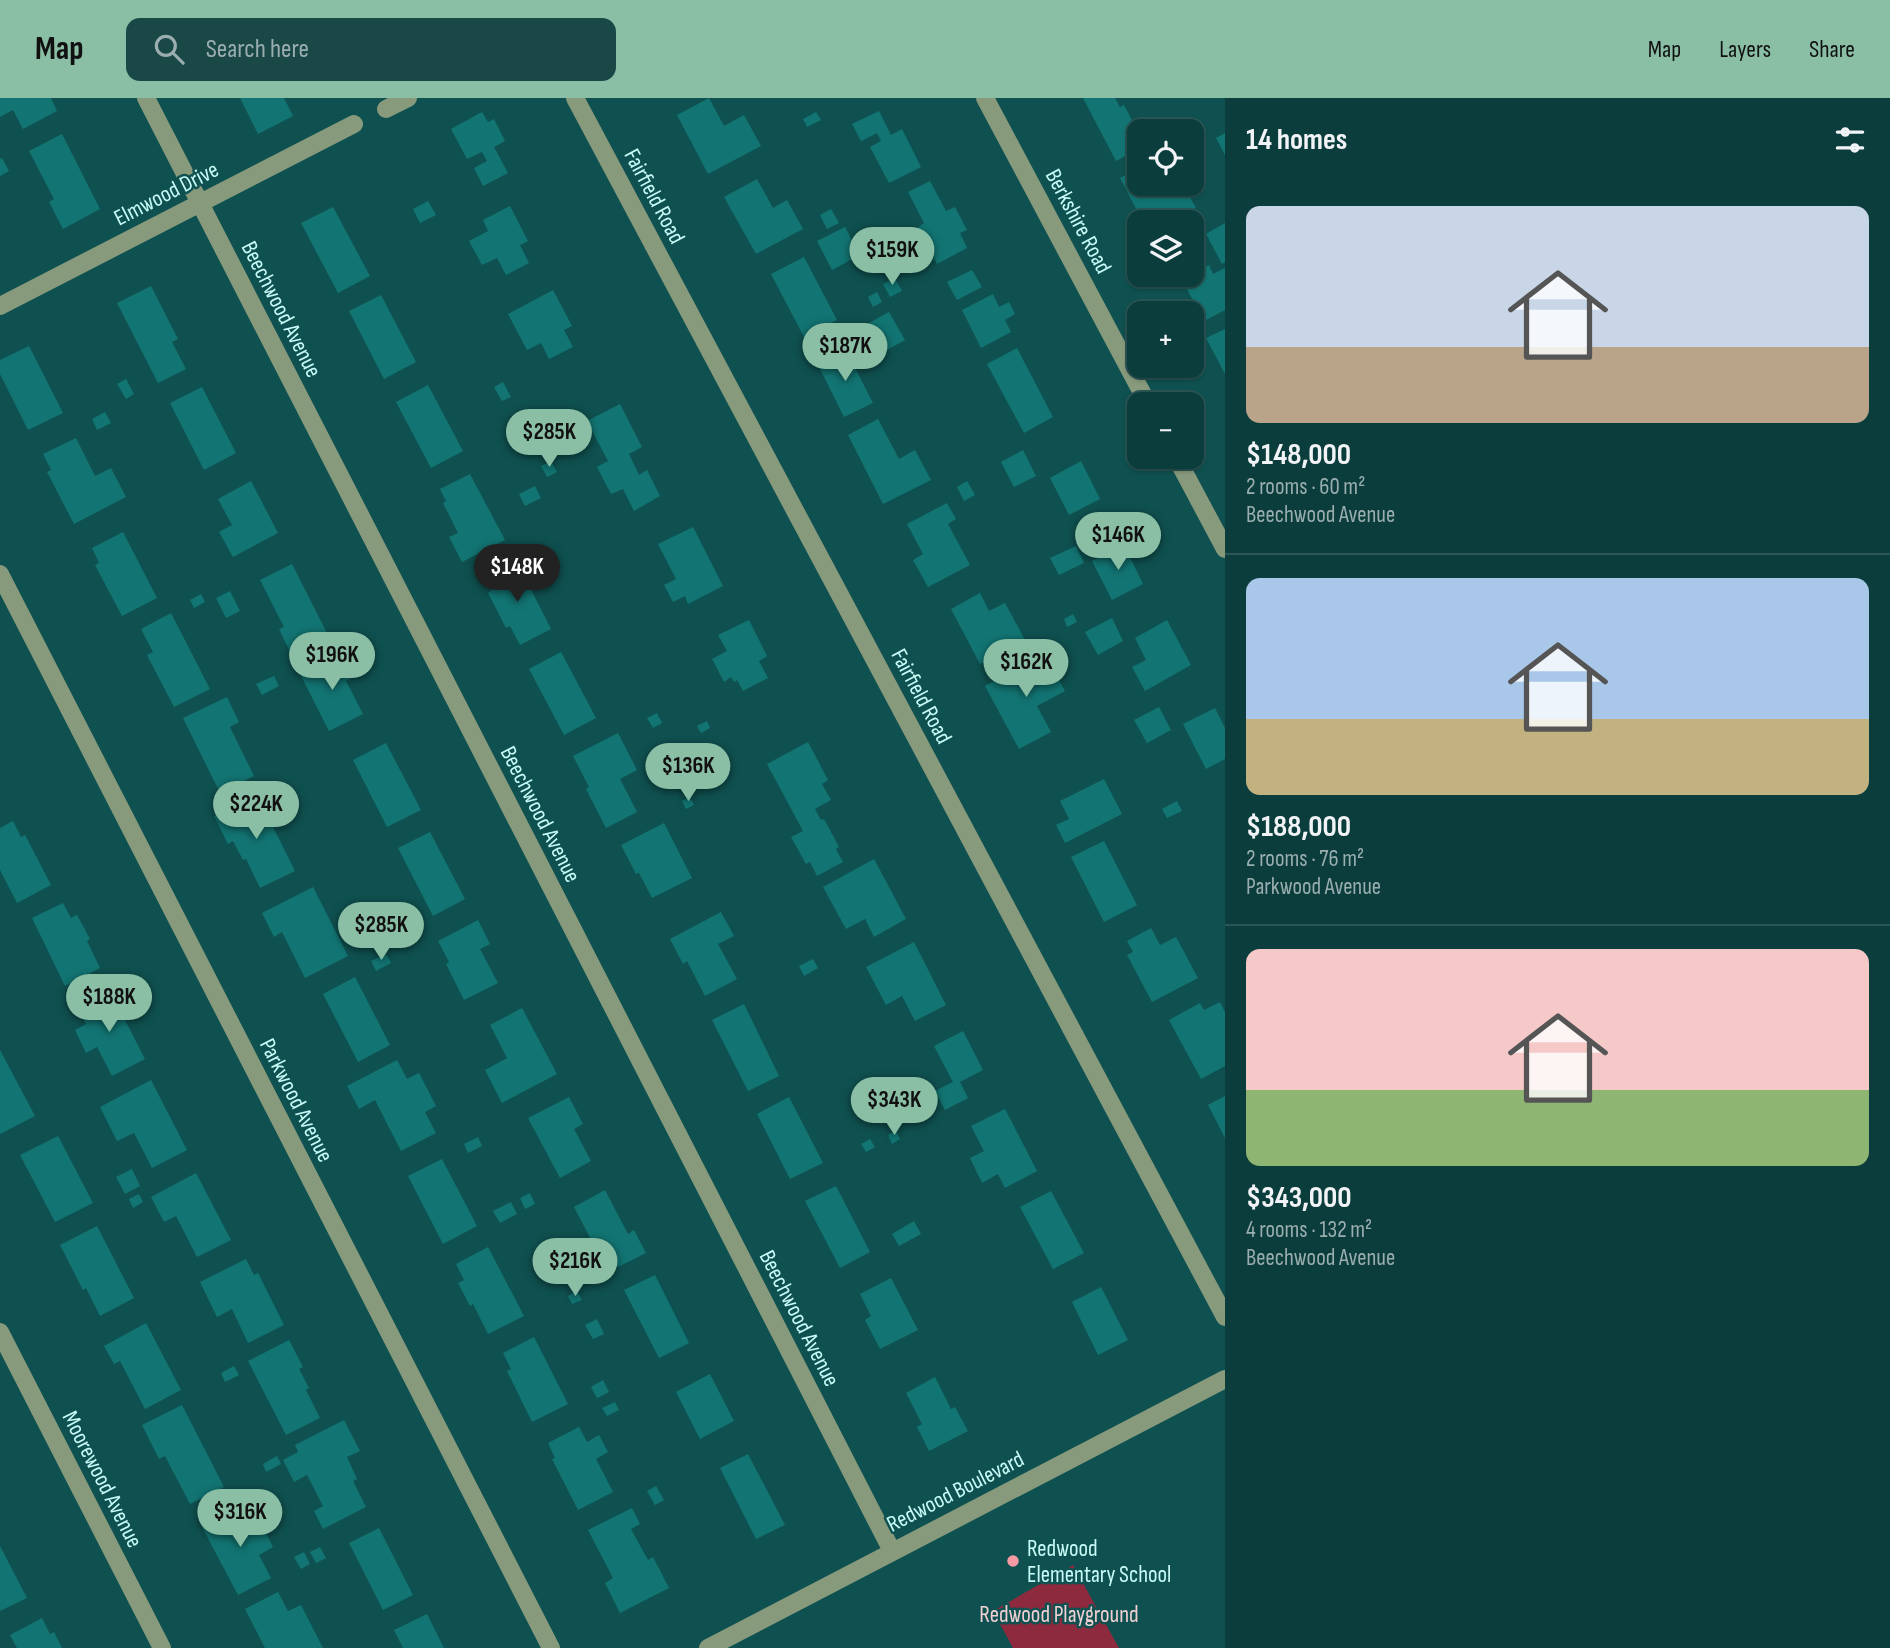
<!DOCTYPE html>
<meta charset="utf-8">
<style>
:root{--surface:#0b3d3c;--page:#194847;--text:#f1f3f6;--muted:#9aaeaf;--line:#2b5656;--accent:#8abfa5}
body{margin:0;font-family:"Sofia Sans Condensed",sans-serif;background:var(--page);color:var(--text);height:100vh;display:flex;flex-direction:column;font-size:26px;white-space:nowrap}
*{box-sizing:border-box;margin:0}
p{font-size:23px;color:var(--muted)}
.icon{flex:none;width:38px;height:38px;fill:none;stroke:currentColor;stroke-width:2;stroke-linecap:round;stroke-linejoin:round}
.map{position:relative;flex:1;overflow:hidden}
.side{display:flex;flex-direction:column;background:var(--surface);width:665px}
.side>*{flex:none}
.fabs{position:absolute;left:1127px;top:21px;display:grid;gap:14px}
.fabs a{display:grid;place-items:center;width:77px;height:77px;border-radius:14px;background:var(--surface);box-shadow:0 2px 5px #0004,0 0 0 2px var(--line);font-size:35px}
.price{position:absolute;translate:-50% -60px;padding:0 16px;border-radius:24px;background:var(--accent);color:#111;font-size:23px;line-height:46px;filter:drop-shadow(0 2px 4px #0008)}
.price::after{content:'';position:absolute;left:50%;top:42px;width:21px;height:16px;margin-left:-10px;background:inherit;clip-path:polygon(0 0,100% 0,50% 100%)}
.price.on{background:#222;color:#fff}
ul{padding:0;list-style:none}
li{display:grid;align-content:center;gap:14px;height:371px;padding:0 21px}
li+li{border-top:2px solid var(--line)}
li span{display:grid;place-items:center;height:217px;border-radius:14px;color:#555}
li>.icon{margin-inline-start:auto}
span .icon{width:126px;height:126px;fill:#fffc;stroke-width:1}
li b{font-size:30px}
h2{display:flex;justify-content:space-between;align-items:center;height:84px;padding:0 21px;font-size:30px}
header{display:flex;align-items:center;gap:42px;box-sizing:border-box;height:98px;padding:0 35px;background:var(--accent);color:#111}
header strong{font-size:33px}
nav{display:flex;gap:38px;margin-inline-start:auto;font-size:24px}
.search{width:490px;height:63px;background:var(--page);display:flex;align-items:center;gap:18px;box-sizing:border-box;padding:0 24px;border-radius:14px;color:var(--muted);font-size:26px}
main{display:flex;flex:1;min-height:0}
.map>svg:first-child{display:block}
.green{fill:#8e2a3e}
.building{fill:#127573}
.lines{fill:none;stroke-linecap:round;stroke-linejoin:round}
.minor{stroke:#889a7c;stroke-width:18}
.poi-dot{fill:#f49aa4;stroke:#0f5150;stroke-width:2.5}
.labels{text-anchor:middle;stroke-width:5;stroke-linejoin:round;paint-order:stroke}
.street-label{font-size:23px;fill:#c8fbf8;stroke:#0f5150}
.poi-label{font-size:23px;fill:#c8fbf8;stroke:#0f5150;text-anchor:start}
.park-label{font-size:23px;fill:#f0d0d2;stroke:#0f5150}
</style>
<header>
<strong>Map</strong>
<div class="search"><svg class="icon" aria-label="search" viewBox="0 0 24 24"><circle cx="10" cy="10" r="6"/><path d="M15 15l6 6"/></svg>Search here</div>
<nav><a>Map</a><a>Layers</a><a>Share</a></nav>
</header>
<main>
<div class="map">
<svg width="1225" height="1550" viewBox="0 0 1225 1550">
<rect width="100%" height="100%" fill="#0f5150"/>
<!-- green -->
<path class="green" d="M1073,1467l46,83h-106l-20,-37z"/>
<!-- building -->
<path class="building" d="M0,0h51l6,13 -34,18 -10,-19 -13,7z
M240,0h44l9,18 -35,18z
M709,0l15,28 20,-11 17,31 -53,28 -31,-59z
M1083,0h32l5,9 4,-2 15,29v15l-23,12z
M879,13l12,24 11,-6 19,38 -32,16 -19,-36 11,-6 -4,-8 -16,8 -9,-17z
M482,14l6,10 6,-3 11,22 -11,6 14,26 -25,13 -9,-18 13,-7 -5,-9 -15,7 -16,-30z
M816,14l5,8 -14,7 -4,-8z
M1225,35v22l-9,-17z
M62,36l38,75 -37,20 -14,-27 5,-3 -25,-48z
M2,60l7,13 -9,5v-17z
M1139,70v16h18l2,5 10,-5h14l13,24 -19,10 2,4h-36l-23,-44z
M757,81l16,29 14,-8 16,29 -47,25 -32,-57z
M930,83l16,30 9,-4 12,23 -7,3 7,15 -30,16 -19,-37 6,-4 -16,-31z
M428,103l8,14 -16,8 -7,-14z
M510,108l18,35 -8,4 9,18 -23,12 -9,-17 -15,7 -13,-24 19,-10 -5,-11z
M333,109l37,69 -32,17 -37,-70z
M831,111l8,14 -12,6 -7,-14z
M1225,125v39l-3,2 -16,-30z
M845,129l15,28 -28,15 -15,-29z
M804,159l33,63 -33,17 -33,-63z
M1209,167l4,9 12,-6v42l-21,11 -22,-41z
M972,172l10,17 -25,13 -10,-18z
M895,180l7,13 -12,6 -7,-13z
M151,188l27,53 -6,3 14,27 -28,14 -41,-80z
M553,192l19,36 -8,4 9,17 -24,12 -8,-16 -14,7 -19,-36z
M877,194l5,10 -9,5 -5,-10z
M993,196l6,13 10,-5 6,12 -10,6 6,12 -30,16 -19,-38z
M381,197l35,67 -32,17 -35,-68z
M889,214l16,28 -29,16 -16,-28z
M1225,231v45l-19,-36z
M29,248l34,67 -35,17 -28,-56v-14z
M845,250l28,55 -29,14 -27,-54z
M1017,250l36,69 -29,16 -37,-69z
M126,281l8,15 -8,5 -9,-15z
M503,284l8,15 -9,4 -8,-14z
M428,287l35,66 -32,17 -35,-66z
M202,289l34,66 -32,17 -34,-67z
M620,306l22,43 -13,7 10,21 8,-5 13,26 -26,15 -11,-22 -12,5 -14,-27 11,-6 -21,-40z
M105,314l6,11 -14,7 -5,-11z
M878,321l21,40 16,-9 16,30 -48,24 -35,-69z
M76,340l19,38 16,-8 15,29 -52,27 -27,-52 4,-2 -8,-16z
M1023,352l13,26 -22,11 -13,-25z
M551,363l6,11 -10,5 -6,-11z
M1081,363l19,38 -31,16 -19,-37z
M470,376l35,66 -43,22 -13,-25 9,-4 -15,-30 3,-2 -6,-12z
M251,383l27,52 -45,24 -14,-25 13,-7 -14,-26z
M967,383l8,14 -11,6 -7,-14z
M535,388l6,12 -16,8 -6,-12z
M947,405l9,16 -8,5 22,41 -42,22 -15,-27 10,-6 -16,-30z
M693,429l30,59 -35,18 -3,-8 -12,6 -9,-17 12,-6 -18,-35z
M123,434l34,66 -35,18 -27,-51 4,-2 -7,-15z
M1124,447l19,39 -31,16 -20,-39z
M1076,448l8,17 -25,12 -9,-17z
M517,464l34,67 -31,16 -10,-19 -4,2 -18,-35 4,-3 -6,-12z
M292,466l36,71 -37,19 -12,-25 5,-2 -24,-47z
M230,493l10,20 -14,7 -10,-20z
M980,495l9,18 16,-8 20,37 -45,24 -29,-55z
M201,496l4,8 -11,6 -4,-8z
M171,515l39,76 -36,18 -27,-52 6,-3 -12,-23z
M1073,516l4,8 -10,5 -3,-8z
M1112,520l11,23 -25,14 -13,-23z
M749,522l18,36 -8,5 9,17 -25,13 -6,-11 -3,2 -3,-5 -7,5 -12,-23 15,-8 -9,-16z
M1167,522l24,45 -46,26 -13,-24 14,-7 -11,-22z
M561,554l35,66 -32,17 -35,-66z
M341,555l12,24 -7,4 17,33 -34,17 -29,-57z
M1045,556l20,37 -28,15 14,26 -32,17 -34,-63z
M274,578l5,10 -17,9 -6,-11z
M227,599l12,25 -9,5 24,49 -34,17 -37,-75z
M1159,609l12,23 -24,13 -13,-23z
M1215,610l10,20v31l-19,10 -23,-45z
M657,615l5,10 -9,5 -6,-10z
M707,623l3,7 -9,5 -4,-7z
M618,635l19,37 -17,9 17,33 -31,16 -20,-39 3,-2 -16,-31z
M808,644l20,38 -6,4 9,16 -16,9 6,11 3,-1 15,28 -3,2 7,13 -26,14 -7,-14 -4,2 -15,-27 12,-6 -36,-67z
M386,645l35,67 -34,17 -34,-67z
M713,648l6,13 -22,11 -6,-13z
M1104,681l18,35 -57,29 -9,-18 13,-6 -9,-18z
M257,697l38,76 -35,17 -14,-29 -3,1 -10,-19 -5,3 -14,-28z
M690,699l4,8 -8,4 -4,-8z
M1177,703l5,10 -15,7 -5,-9z
M13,723l8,16 4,-2 26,50 -34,18 -17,-33v-42z
M664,725l28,55 -40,20 -13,-25 -3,1 -15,-29z
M430,734l35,67 -32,17 -35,-68z
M1104,743l33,64 -33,17 -33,-65z
M874,761l32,60 -32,18 -9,-18 -19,10 -23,-42z
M313,789l35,69 -43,22 -23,-46 -8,5 -12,-24z
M63,805l8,15 6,-3 13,24 -3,2 13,27 -35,18 -33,-68z
M721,814l13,24 -16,8 19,35 -32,17 -18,-35 -4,3 -13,-25z
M478,822l12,24 -10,5 18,34 -34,17 -18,-36 3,-2 -11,-21z
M1151,830l9,17 16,-8 22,41 -46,24 -25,-47 6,-3 -6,-11z
M914,844l32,63 -31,16 -13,-25 -16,9 -20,-38z
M386,856l5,9 -15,8 -5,-10z
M813,861l5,9 -14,8 -5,-10z
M355,879l35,68 -32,17 -35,-68z
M110,893l35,68 -33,17 -15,-29 -11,6 -11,-23 11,-6 -8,-16z
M1220,904l5,10v54l-24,13 -32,-59 31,-17 4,7z
M744,906l35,72 -31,15 -36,-71z
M522,910l35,66 -55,29 -17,-33 22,-12 -17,-33z
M963,933l20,39 -23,12 8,16 -23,12 -10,-19 18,-9 -19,-36z
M0,952l35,66 -35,18z
M397,962l10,19 12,-6 17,33 -11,6 11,21 -35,18 -26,-51 -16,9 -12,-23z
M151,982l36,70 -35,18 -18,-35 -17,8 -17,-34z
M1225,998v42l-17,-33z
M569,999l14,27 -9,5 17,32 -31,17 -32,-60z
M789,999l34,66 -33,16 -33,-65z
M1005,1011l32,62 -32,17 -7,-14 -16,9 -12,-25 14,-7 -13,-25z
M896,1033l4,8 -8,5 -4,-9z
M58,1038l35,67 -38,19 -35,-67z
M478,1039l4,9 -14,7 -4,-9z
M870,1041l5,8 -9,5 -5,-8z
M442,1061l35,67 -34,18 -35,-68z
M132,1071l8,17 -15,8 -9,-17z
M196,1075l35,67 -34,17 -21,-41 -12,6 -13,-25z
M836,1088l34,66 -30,16 -35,-67z
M605,1092l23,44 6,-4 12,23 -38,19 -34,-65z
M1051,1093l33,62 -31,16 -33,-62z
M530,1095l5,11 -10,5 -5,-11z
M139,1096l4,8 -10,6 -4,-9z
M511,1104l6,12 -17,9 -7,-12z
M914,1123l7,13 -22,12 -7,-12z
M97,1128l37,72 -34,18 -14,-28 -3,2 -23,-45z
M488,1149l36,69 -36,18 -15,-30 -3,2 -12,-23 6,-3 -8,-16z
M246,1161l8,16 4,-2 26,52 -36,18 -16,-34 -15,8 -17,-35z
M655,1177l34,68 -30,15 -35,-68z
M891,1180l27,52 -38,19 -15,-29 6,-4 -11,-22z
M1101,1189l27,53 -30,15 -26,-53z
M577,1193l5,9 -10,4 -4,-8z
M597,1221l7,15 -11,5 -8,-14z
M146,1225l35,67 -36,19 -25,-48 -6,3 -10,-18z
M534,1239l34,67 -36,18 -25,-51 4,-2 -8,-16z
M289,1242l14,27 -4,2 10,19 -3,2 14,28 -34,17 -38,-74z
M234,1268l5,9 -14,7 -4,-9z
M710,1276l24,47 -34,18 -24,-47z
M935,1279l16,32 4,-2 13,24 -39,20 -12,-24 5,-3 -16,-31z
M603,1282l6,12 -12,6 -6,-11z
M615,1304l4,8 -12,6 -5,-8z
M182,1307l42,82 -34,17 -25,-48 -6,3 -17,-34z
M344,1322l16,31 -13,6 10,22 -4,2 13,26 -43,22 -9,-18 9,-5 -16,-31 -13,7 -11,-22 15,-8 -3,-7z
M579,1329l8,15 12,-7 9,17 -12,7 17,33 -35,18 -26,-51 3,-1 -7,-15z
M748,1356l37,71 -29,14 -36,-71z
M277,1358l4,8 -15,8 -3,-8z
M656,1388l8,14 -9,5 -8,-14z
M632,1410l8,16 -9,5 17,31 5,-3 16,31 -49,25 -15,-30 8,-5 -25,-48z
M238,1411l5,11 13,-7 17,34 -14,8 12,23 -33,17 -36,-68z
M379,1430l34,67 -30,15 -34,-67z
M0,1448l27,52 -27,13z
M320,1449l6,11 -10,5 -6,-11z
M304,1454l6,12 -9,5 -7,-12z
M278,1494l10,19 13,-6 22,43h-58l-20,-39z
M427,1516l17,34h-41l-9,-18z
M42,1520l8,16 4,-2 8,16h-45l-7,-13z"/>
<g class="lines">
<!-- minor -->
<path class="minor" d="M146,0l746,1453
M575,0l650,1219
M985,0l163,306
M386,11l22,-11
M0,208l354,-182
M1176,359l49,92
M0,476l551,1074
M0,1234l162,316
M708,1550l517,-269"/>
</g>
<!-- markers -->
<circle class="poi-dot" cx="1013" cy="1463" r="7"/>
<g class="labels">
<!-- street labels -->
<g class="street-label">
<text transform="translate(166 95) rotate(-27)" y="8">Elmwood Drive</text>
<text transform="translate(655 98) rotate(62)" y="8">Fairfield Road</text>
<text transform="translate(1079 123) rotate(62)" y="8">Berkshire Road</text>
<text transform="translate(282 211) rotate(63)" y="8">Beechwood Avenue</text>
<text transform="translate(922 598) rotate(62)" y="8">Fairfield Road</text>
<text transform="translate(541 716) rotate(63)" y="8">Beechwood Avenue</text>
<text transform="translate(297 1002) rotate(63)" y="8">Parkwood Avenue</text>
<text transform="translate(800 1220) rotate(63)" y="8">Beechwood Avenue</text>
<text transform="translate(103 1381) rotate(63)" y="8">Moorewood Avenue</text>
<text transform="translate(955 1393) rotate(-27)" y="8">Redwood Boulevard</text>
</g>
<!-- poi labels -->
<g class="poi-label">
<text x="1027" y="1458">Redwood<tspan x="1027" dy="26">Elementary School</tspan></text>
</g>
<!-- park labels -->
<g class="park-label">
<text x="1059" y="1524">Redwood Playground</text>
</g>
</g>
</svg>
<div class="fabs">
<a><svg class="icon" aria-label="locate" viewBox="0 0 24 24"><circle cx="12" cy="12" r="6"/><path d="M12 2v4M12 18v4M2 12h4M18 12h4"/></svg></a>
<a><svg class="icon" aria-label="layers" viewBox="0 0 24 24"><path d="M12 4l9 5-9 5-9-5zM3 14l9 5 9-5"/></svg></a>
<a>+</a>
<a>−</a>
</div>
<b class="price" style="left:892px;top:189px">$159K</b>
<b class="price" style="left:845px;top:285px">$187K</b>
<b class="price" style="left:549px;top:371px">$285K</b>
<b class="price" style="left:1118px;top:474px">$146K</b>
<b class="price on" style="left:517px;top:506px">$148K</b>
<b class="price" style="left:332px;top:594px">$196K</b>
<b class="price" style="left:1026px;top:601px">$162K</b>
<b class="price" style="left:688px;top:705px">$136K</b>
<b class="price" style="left:256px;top:743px">$224K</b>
<b class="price" style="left:381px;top:864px">$285K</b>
<b class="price" style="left:109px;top:936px">$188K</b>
<b class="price" style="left:894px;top:1039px">$343K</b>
<b class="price" style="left:575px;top:1200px">$216K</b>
<b class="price" style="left:240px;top:1451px">$316K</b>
</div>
<section class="side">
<h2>14 homes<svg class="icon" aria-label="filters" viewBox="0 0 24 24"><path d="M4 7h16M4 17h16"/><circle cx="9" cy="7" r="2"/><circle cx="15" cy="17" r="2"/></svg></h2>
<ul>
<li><span style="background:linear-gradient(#c9d6e8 65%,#b9a48a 0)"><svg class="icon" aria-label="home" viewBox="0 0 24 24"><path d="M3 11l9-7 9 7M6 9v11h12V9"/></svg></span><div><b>$148,000</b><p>2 rooms · 60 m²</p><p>Beechwood Avenue</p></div></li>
<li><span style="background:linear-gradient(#a9c7e8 65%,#c2b280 0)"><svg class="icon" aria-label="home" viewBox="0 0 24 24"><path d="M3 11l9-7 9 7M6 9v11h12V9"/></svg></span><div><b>$188,000</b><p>2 rooms · 76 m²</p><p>Parkwood Avenue</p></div></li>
<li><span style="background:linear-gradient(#f6c9c9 65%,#8fb573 0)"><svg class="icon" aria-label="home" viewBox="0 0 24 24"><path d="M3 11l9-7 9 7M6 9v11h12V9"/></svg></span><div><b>$343,000</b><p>4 rooms · 132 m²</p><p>Beechwood Avenue</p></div></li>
</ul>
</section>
</main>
